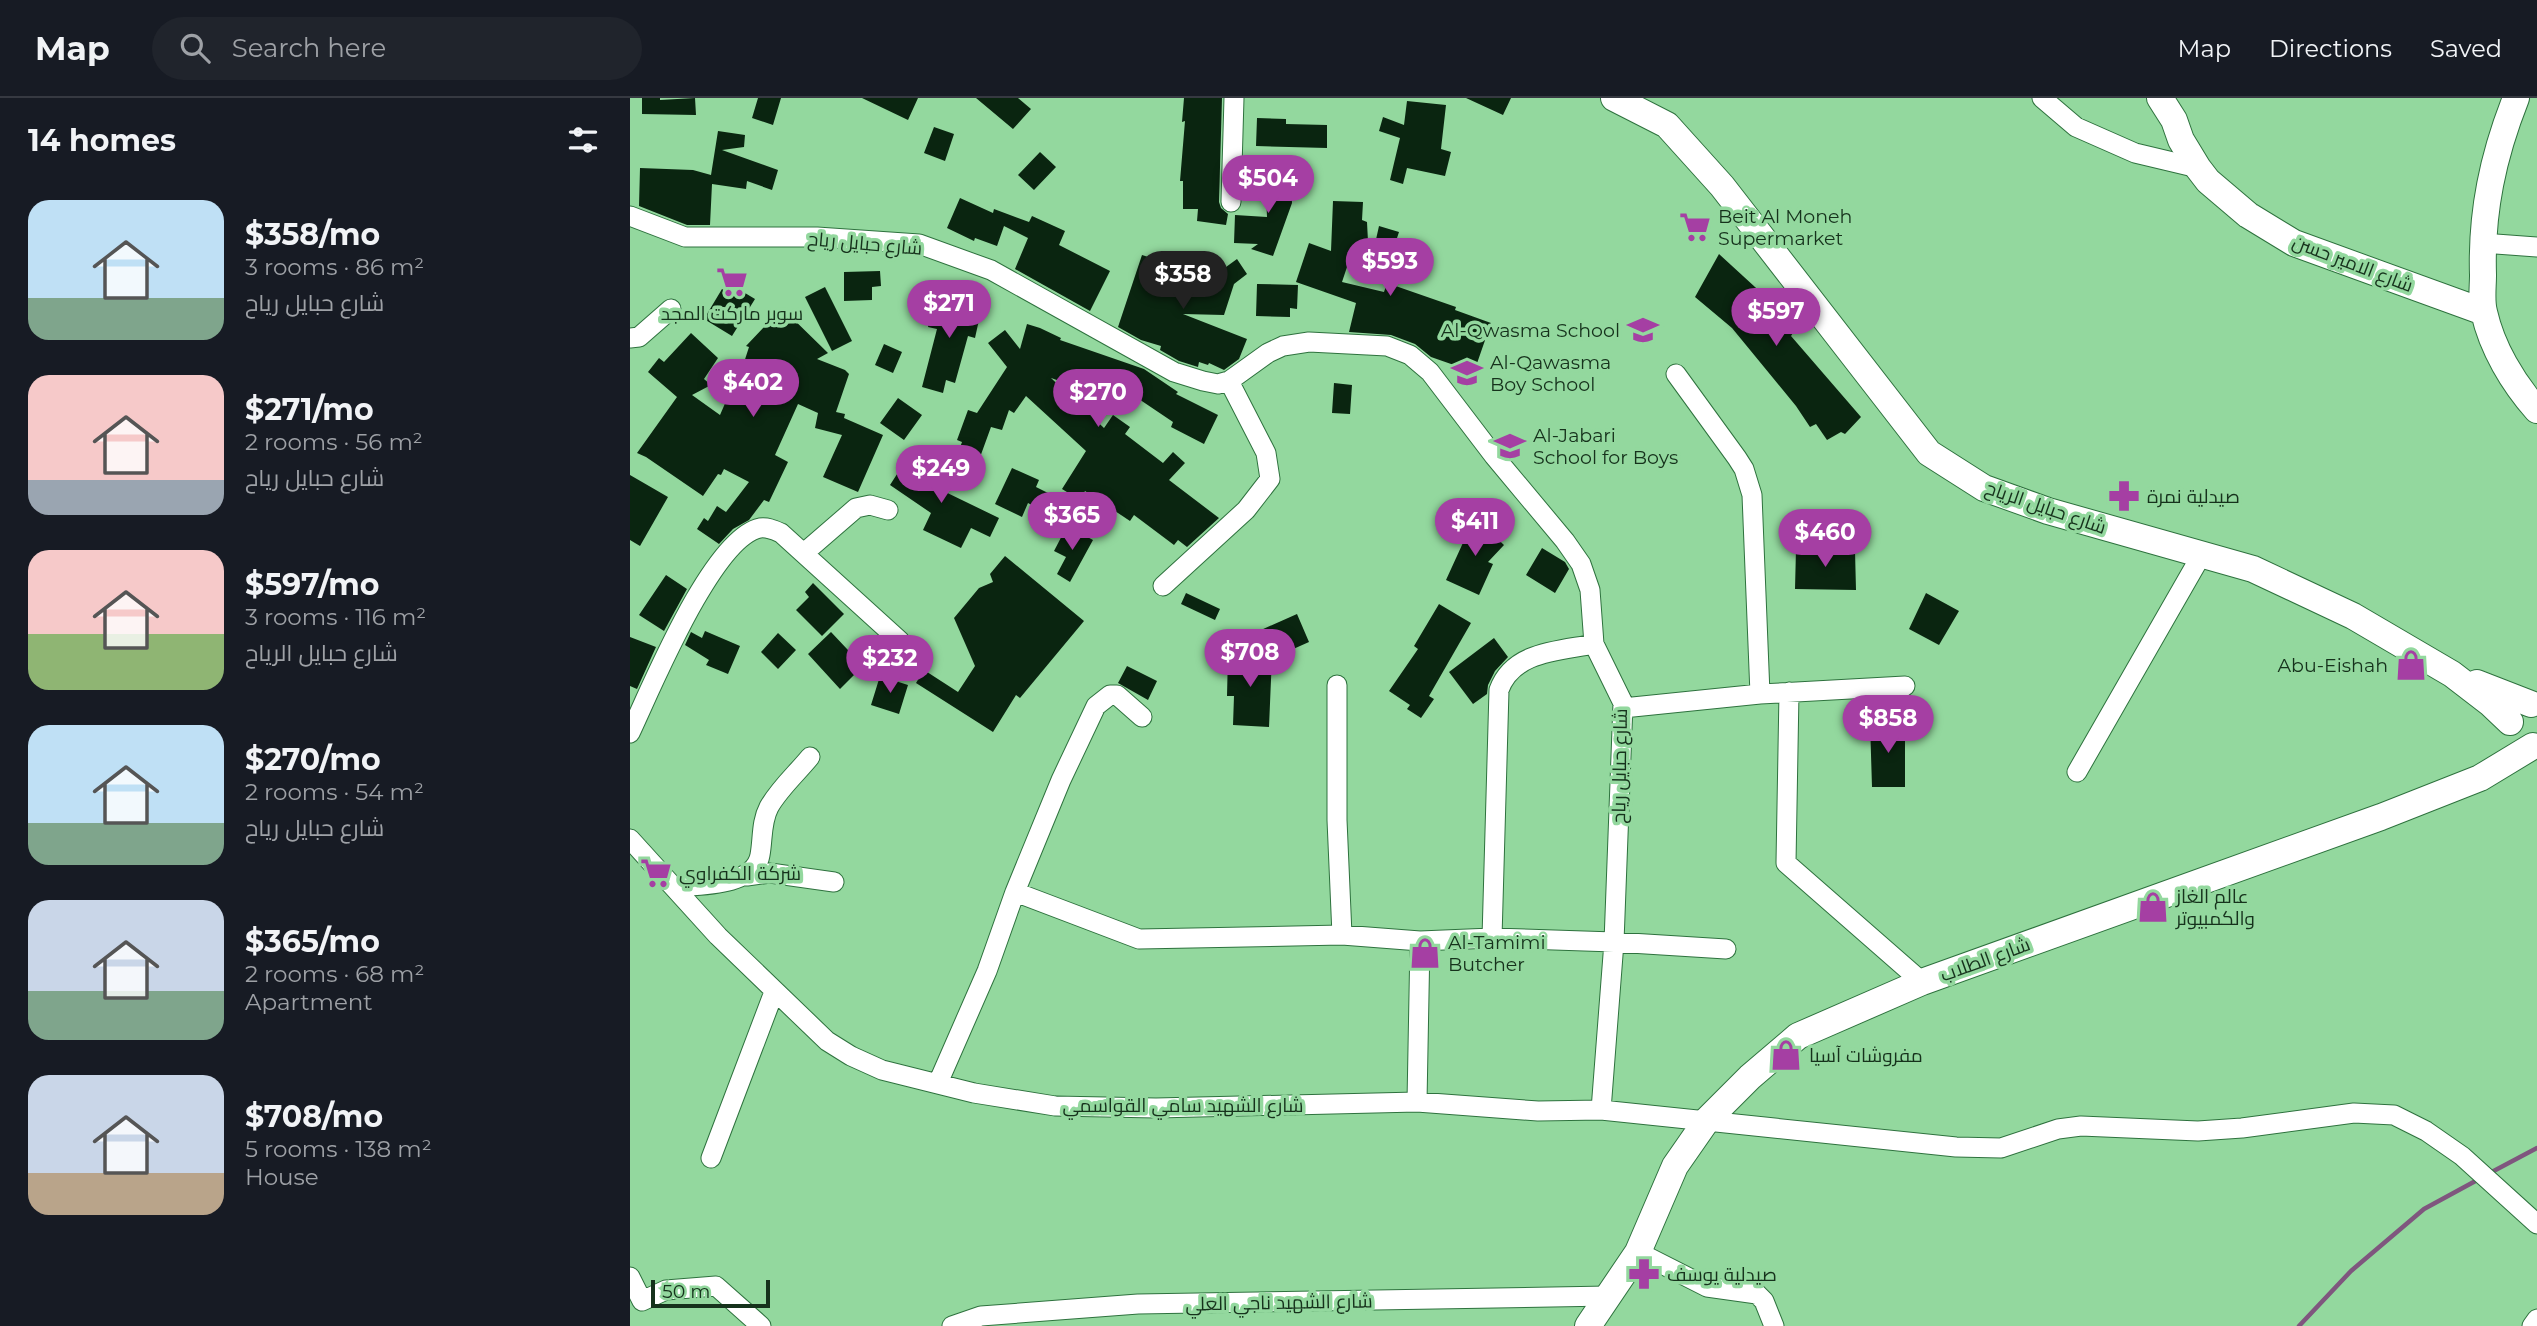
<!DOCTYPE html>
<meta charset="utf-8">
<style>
:root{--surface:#171b24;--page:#20242c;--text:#f1f3f6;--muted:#9ea1a6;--line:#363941;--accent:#a53fa3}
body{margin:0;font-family:Montserrat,Cairo,sans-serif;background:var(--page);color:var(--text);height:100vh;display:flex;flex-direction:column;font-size:26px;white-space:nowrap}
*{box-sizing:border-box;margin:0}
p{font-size:23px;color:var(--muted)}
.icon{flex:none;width:38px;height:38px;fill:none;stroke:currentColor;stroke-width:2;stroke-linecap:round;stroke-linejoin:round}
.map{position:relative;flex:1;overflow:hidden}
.panel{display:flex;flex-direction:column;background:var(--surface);width:630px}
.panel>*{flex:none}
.scale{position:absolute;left:21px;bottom:18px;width:119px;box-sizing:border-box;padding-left:7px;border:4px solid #16321c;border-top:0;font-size:19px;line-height:24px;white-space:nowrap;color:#16321c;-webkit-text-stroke:5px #93d89e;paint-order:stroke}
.price{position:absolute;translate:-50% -60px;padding:0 16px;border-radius:24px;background:var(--accent);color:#fff;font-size:23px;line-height:46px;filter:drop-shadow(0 2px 4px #0008)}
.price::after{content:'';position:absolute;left:50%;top:42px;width:21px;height:16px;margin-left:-10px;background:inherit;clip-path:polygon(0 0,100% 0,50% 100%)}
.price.current{background:#222;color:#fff}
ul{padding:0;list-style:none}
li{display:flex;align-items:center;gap:21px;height:175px;padding:0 28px}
li span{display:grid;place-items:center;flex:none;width:196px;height:140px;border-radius:21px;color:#555}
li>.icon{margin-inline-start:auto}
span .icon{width:84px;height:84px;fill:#fffc;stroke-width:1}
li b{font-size:30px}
h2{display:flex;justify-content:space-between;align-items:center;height:84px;padding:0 28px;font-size:30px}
header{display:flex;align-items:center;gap:42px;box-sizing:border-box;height:98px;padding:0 35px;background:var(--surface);border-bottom:2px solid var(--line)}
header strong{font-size:33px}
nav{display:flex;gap:38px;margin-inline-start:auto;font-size:24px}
.search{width:490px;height:63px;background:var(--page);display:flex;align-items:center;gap:18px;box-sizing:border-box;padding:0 24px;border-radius:38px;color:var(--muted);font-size:26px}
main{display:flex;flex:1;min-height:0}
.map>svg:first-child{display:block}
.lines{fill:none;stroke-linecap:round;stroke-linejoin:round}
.stream{stroke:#7f567e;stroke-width:4.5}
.building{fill:#0a2510}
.street-casing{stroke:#2e723e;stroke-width:21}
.secondary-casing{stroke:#2e723e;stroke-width:28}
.street{stroke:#fff;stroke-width:19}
.secondary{stroke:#fff;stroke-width:26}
.labels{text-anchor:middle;stroke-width:7;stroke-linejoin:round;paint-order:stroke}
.poi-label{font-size:19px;fill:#16321c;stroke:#93d89e;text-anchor:start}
.street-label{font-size:19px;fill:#16321c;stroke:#93d89e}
</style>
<header>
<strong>Map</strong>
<div class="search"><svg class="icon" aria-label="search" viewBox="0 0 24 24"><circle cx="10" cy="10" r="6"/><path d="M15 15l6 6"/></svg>Search here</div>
<nav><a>Map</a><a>Directions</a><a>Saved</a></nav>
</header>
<main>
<section class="panel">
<h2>14 homes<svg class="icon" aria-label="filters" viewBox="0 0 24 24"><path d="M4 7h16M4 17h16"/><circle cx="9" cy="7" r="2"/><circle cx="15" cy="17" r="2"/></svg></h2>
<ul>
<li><span style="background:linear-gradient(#bfe0f5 70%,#7fa58c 0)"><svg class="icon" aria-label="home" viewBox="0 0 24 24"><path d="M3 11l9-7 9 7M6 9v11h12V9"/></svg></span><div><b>$358/mo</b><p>3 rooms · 86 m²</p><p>شارع حبايل رياح</p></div></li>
<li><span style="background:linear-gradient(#f6c9c9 75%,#9aa5b1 0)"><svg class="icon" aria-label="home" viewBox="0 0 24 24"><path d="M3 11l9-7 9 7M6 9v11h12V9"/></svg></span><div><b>$271/mo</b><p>2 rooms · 56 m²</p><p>شارع حبايل رياح</p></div></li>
<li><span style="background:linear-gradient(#f6c9c9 60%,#8fb573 0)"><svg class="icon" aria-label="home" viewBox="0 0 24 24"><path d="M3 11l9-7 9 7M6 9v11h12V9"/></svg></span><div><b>$597/mo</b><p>3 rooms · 116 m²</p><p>شارع حبايل الرياح</p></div></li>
<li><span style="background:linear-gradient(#bfe0f5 70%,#7fa58c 0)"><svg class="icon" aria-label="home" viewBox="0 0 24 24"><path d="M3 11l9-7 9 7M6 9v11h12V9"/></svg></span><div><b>$270/mo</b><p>2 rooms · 54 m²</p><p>شارع حبايل رياح</p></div></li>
<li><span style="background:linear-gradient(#c9d6e8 65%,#7fa58c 0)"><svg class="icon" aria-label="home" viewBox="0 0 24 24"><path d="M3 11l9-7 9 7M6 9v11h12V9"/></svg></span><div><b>$365/mo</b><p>2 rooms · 68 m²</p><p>Apartment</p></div></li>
<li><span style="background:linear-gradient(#c9d6e8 70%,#b9a48a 0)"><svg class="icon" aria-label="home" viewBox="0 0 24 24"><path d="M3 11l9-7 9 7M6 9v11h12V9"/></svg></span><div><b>$708/mo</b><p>5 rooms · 138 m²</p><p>House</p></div></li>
</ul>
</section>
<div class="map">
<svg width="1907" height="1228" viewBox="0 0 1907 1228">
<rect width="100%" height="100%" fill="#93d89e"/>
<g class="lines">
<!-- stream -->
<path class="stream" d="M1858,1076l49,-26
M1669,1228l52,-55 73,-62 57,-31"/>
</g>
<!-- building -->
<path class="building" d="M12,0h18v2l35,-2 1,17 -54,-1z
M128,0h23l-8,27 -21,-7z
M232,0h56l-10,22z
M346,0h42l13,11 -18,20z
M554,0h38l-3,104 2,6 7,6 -2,11 -29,-4 1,-12h-15v-28h-3l5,-60 -3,1z
M836,0h45l-8,17z
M777,3l39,4 -5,44 10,3 -6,24 -38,-8 -4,16 -13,-4 10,-42 -21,-7 4,-14 21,8z
M627,20l29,1v5l41,1v23l-71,-2z
M304,29l20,7 -9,27 -21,-8z
M88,33l27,4 -1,12 -22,3 56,20 -6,20 -25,-9 -1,8 -34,-5 -2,41h-23l-48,-19 1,-38 53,2 18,5z
M410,54l16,15 -22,23 -16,-15z
M661,72l1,33 -19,53 -22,-7 7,-5 -24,-1 1,-28 32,2 -2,-46z
M330,100l33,15 1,-4 35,13 3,-6 33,15 -6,14 51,26 -20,40 -75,-42 13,-31 -24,-12 -7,20 -22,-8 -1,3 -27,-13z
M703,103l30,1 -1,18 5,2 2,39 -18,-6 -9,27 42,10 3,-9 69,24 -1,3 36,13 -17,49 -43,-15 -16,-13 -24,-9 -42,-3 7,-29 -60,-21 13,-39 22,8z
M749,128l20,6 -2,6 12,4 -9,29 -29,-9z
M541,153l14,4 -3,10 33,10 22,-16 10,15 -13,10 -10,31 -41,-1 64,25 -8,20 -15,11 -15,-7 -1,2 -9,-3 -1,5 -19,-6 -19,-11 1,-4 -20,-6 -23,-13 24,-72 25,8z
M1089,156l48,44 26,35 -2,3 70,81 -16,17 -4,-2 -14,8 -11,-16 -6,3 -14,-21 -64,-78 -37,-31z
M250,173l1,15 -9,1v13l-28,1v-29z
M627,186l41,1 -1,24 -7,-1v9l-34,-1z
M105,189l20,12 -23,37 -28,-17 18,-30 8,5z
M195,189l27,54 -20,10 -27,-54z
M305,197l47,11 -7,32 -7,-2 -13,47 -9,-3 -3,13 -21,-6 15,-58 -9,-2z
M152,210l46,45 -11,6 28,11 4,4 -13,38 9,2 -1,4 39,17 -25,57 -35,-15 19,-42 -27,-7 3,-15 -20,-9 -23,51 13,7 -19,40 -5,-2 -15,20 -16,9 -14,15 -22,-15 7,-11 4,3 9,-15 9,6 23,-30 -25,-13 -3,6 -3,-1 -15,22 -57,-39 -9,-4 40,-56 -29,-25 11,-14 5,4 27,-29 27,25 -14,21 7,6 -19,10 28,20 17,-39 2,2 10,-31 -3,-1z
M397,226l13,4 21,10 -1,2 84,29 34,23 -2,2 42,21 -14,29 -33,-17 2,-5 -49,-33 -6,12 -67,-23 53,50 9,-13 17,12 -5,7 38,29 10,-11 12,11 -16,17 50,38 -32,29 -9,-7 -4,5 -40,-30 -4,6 -45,-30 -5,9 -18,-11 24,-38 -60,-55 -12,17 -5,-3 -7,20 -11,-3 -12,33 -21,-7 4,-11 -5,-2 11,-30 9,3 30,-46 -19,-24 17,-13 15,19z
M254,246l18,8 -9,21 -18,-8z
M704,285l18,2 -2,29 -18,-1z
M268,300l24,17 -18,25 -24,-17z
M280,356l23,15 -5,6 8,6 -3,5 66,32 -9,19 -19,-9 -10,20 -38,-18 8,-17 -41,-28z
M382,370l27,12 -3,7 16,8 -9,16 -15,-8 -6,14 -27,-13z
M0,377l38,22 -28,49 -10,-6z
M845,420l29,27 -16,17 5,2 -14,31 -33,-15 21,-46 -4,-3z
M437,428l26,14 -23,42 -13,-8 9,-17 -12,-6z
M1182,449l43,4 1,39 -61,-1 1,-40 16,2z
M912,450l23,14 4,7 -14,24 -29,-18z
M375,458l79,65 -64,77 -4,-3 -23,37 -77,-49 8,-13 34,22 17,-26 -21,-48 25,-30 14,-6 -3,-8z
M36,477l21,14 -23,42 -25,-16z
M183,485l31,31 -22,22 -26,-26 13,-13 -4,-5z
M556,495l34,16 -5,11 -34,-16z
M1296,495l33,18 -20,34 -30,-16z
M809,506l32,19 -42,73 5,3 -13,19 -14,-9 3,-4 -21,-14 29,-42 -4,-3z
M667,516l12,28 -36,16 -12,-28z
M75,533l35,15 -12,28 -22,-9 3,-5 -24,-15 6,-13 11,6z
M201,534l32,34 -23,23 -32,-35z
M148,535l18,17 -18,19 -17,-17z
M0,539l26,10 -19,42 -7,-3z
M864,540l14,19 -13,14 -7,14 -1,9 -14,10 -24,-32z
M598,556l44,2 -3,71 -36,-2 1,-29h-7z
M497,568l30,15 -9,19 -30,-17z
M250,578l28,9 -9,29 -28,-9z
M1240,624l35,4v61h-33z"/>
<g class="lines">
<defs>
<path id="street" d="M1412,0l34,29 59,26 63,15
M601,104l3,-104
M0,118l55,21h132l102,7 72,26 183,102 29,9 15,3 11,-3 39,-28 15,-7 26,-4 78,4 23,9 20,17 64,84 71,85 16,23 9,26 4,54 29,59 -9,239 -13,168
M1852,145l55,4
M0,240l9,-1 32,-28
M1046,276l61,84 7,11 8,26 8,199
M174,455l52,-45 14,-3 18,5
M533,488l83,-76 24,-31 -4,-26 -37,-72
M707,587v135l5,115
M1159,594l-3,171 136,119
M993,610l137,-14 145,-8
M0,635c21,-44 82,-195 130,-205 8,-1 14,2 21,5l119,108
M1447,674l125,-218
M0,741l88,97 109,105 24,15 31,14 92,23 81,13 101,2 261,-6 121,9 63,-1 355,37 45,1 57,-19 23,-3 117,5 44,-3 112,-15 40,2 32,16 36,25 75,68
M117,778l23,-3 64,9
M45,789c25,-2 80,-1 85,-32 3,-16 1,-33 9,-48 10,-18 28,-34 41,-50
M385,794l124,47 203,-4 78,6 72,-3 122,4 112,7
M862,840l7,-248c14,-39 60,-39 95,-46
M308,985l49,-112 28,-79 46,-112 35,-74 14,-11h7l25,22
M787,1004l3,-161
M81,1060l63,-166
M1008,1154l69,35 50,7 7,7 10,25
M0,1179l12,24 24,-11 50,-4 45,40
M322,1228l29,-10 157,-12 471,-8
M1902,1228l5,-7"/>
<path id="secondary" d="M984,0l53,27 55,61 207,267 55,35 64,23 205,58 100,47 99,58 39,30 19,18
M1530,0l14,22 7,20 17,28 10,13 40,34 46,28 190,69
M1886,0c-23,58 -35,114 -33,177 0,12 -2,26 1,37 8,36 29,71 53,98
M1847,585l54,21
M958,1228l50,-74 37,-86 32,-46 43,-43 48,-41 124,-54 459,-165 99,-39 53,-32"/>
</defs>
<!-- street casing -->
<use href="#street" class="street-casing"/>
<!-- secondary casing -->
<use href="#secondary" class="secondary-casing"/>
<!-- street -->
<use href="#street" class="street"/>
<!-- secondary -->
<use href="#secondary" class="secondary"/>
</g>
<!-- icons -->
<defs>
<symbol id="supermarket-bare" viewBox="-9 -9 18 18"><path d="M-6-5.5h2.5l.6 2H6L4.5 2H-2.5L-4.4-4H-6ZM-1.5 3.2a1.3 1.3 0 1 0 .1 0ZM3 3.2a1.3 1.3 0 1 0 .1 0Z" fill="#a53fa3" stroke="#93d89e" stroke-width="2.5" paint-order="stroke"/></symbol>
<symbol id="school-bare" viewBox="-9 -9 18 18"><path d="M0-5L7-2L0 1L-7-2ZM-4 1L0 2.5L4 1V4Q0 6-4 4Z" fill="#a53fa3" stroke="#93d89e" stroke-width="2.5" paint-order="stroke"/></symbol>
<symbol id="pharmacy-bare" viewBox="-9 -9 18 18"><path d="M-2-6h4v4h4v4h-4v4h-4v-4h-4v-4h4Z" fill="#a53fa3" stroke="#93d89e" stroke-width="2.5" paint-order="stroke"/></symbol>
<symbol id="shop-bare" viewBox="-9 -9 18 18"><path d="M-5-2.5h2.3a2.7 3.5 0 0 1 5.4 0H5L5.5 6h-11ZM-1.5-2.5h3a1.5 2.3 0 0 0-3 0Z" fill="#a53fa3" stroke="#93d89e" stroke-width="2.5" paint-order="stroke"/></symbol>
</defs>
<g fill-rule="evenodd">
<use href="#supermarket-bare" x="1043" y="107" width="44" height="44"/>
<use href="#supermarket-bare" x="80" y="162" width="44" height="44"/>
<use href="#school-bare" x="991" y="210" width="44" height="44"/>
<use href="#school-bare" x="815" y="253" width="44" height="44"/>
<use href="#school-bare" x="858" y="326" width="44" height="44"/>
<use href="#pharmacy-bare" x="1472" y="376" width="44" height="44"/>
<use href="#shop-bare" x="1759" y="545" width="44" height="44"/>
<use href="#supermarket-bare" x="4" y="753" width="44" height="44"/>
<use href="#shop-bare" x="1501" y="787" width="44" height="44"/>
<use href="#shop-bare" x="773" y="833" width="44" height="44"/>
<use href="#shop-bare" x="1134" y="935" width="44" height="44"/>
<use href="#pharmacy-bare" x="992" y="1154" width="44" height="44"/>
</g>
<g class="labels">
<!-- poi labels -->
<g class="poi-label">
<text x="1088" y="125">Beit Al Moneh<tspan x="1088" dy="22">Supermarket</tspan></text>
<text x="102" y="222" text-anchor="middle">سوبر ماركت المجد</text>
<text x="990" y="239" text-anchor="end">Al-Qwasma School</text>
<text x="860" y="271">Al-Qawasma<tspan x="860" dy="22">Boy School</tspan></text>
<text x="903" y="344">Al-Jabari<tspan x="903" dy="22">School for Boys</tspan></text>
<text x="1517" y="405">صيدلية نمرة</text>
<text x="1758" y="574" text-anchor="end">Abu-Eishah</text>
<text x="49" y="782">شركة الكفراوي</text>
<text x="1546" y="805">عالم الغاز<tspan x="1546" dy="22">والكمبيوتر</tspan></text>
<text x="818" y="851">Al-Tamimi<tspan x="818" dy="22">Butcher</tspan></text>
<text x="1179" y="964">مفروشات آسيا</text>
<text x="1037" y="1183">صيدلية يوسف</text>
</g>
<!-- street labels -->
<g class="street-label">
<text transform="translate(235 145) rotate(5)" y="7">شارع حبايل رياح</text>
<text transform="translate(1723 165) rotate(21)" y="7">شارع الامير حسن</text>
<text transform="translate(1416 409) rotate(19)" y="7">شارع حبايل الرياح</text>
<text transform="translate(989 668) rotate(-89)" y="7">شارع حبايل رياح</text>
<text transform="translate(1355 861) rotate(-20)" y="7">شارع الطلاب</text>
<text x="553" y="1014">شارع الشهيد سامي القواسمي</text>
<text transform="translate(649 1204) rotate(-1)" y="7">شارع الشهيد ناجي العلي</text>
</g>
</g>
</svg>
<div class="scale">50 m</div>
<b class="price" style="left:638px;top:117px">$504</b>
<b class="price" style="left:760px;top:200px">$593</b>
<b class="price current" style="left:553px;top:213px">$358</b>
<b class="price" style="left:319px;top:242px">$271</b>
<b class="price" style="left:1146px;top:250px">$597</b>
<b class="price" style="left:123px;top:321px">$402</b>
<b class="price" style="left:468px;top:331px">$270</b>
<b class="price" style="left:311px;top:407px">$249</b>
<b class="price" style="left:442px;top:454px">$365</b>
<b class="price" style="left:845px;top:460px">$411</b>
<b class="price" style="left:1195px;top:471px">$460</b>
<b class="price" style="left:620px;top:591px">$708</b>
<b class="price" style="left:260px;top:597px">$232</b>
<b class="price" style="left:1258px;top:657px">$858</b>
</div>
</main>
